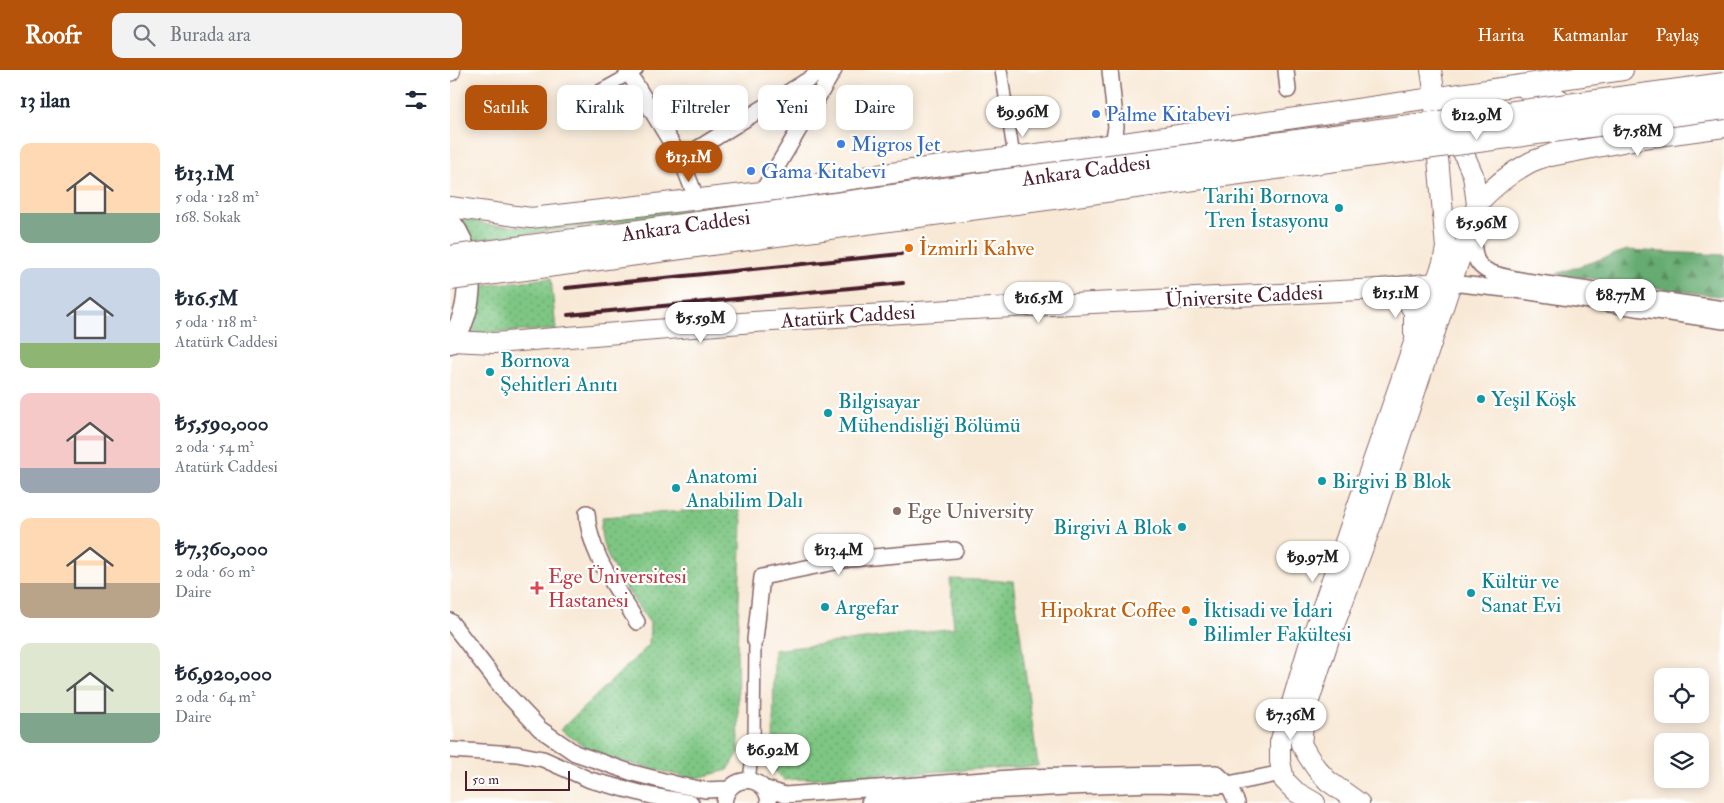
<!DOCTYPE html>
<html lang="tr">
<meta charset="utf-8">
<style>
:root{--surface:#fff;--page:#f2f2f3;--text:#1f2937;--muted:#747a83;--accent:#b45309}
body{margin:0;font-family:"IM FELL Double Pica",serif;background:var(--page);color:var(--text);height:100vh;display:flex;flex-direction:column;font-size:19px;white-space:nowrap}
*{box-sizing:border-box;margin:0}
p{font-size:16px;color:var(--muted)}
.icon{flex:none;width:28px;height:28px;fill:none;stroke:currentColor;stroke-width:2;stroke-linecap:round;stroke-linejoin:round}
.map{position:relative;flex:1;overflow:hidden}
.side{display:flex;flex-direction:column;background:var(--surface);width:450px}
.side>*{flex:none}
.top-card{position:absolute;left:15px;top:15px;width:475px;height:45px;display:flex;gap:10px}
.tools{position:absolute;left:1204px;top:598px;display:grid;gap:10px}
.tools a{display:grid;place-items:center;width:55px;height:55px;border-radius:10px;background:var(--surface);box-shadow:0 2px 12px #0003;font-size:25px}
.scale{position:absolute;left:15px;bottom:12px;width:105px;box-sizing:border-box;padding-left:5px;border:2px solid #4a1f2b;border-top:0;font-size:14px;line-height:18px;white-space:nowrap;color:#4a1f2b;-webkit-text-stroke:4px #fff;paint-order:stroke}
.price{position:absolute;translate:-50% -42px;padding:0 11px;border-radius:18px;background:#fff;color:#222;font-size:16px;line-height:32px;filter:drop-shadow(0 1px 2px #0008)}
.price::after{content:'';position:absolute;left:50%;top:30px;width:15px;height:11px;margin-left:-8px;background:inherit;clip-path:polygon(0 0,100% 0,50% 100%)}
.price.current{background:var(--accent);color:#fff}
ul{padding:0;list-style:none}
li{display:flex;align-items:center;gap:15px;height:125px;padding:0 20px}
li span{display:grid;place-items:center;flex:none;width:140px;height:100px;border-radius:10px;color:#555}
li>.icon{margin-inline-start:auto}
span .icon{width:60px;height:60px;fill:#fffc;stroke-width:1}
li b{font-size:21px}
h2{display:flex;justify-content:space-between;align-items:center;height:60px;padding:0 20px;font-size:21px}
.pill{padding:0 18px;border-radius:10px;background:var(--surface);box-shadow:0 2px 12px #0003;font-size:18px;line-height:45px}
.pill.current{background:var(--accent);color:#fff}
header{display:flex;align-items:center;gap:30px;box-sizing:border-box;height:70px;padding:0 25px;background:var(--accent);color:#fff}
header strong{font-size:24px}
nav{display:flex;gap:28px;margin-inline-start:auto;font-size:18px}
.search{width:350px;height:45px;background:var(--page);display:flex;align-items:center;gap:12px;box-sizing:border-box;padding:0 18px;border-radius:10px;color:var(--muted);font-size:19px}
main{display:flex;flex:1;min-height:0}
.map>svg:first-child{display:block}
.green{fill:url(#green-dots);stroke:#647257}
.forest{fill:url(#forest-firs);stroke:#58654e}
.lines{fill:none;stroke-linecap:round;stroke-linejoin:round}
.pedestrian-casing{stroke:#876667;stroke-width:14}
.minor-casing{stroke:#876667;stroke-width:18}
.secondary-casing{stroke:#876667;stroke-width:22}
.primary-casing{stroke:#876667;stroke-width:25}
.pedestrian{stroke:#fff;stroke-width:11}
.minor{stroke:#fff;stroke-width:15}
.secondary{stroke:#fff;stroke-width:20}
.primary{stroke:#fff;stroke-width:22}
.rail{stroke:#4a1f2b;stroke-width:4}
.trunk-bridge-casing{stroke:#876667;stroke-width:26;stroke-linecap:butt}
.trunk-bridge{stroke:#fff;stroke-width:24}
.shop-dot{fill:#3f7fe0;stroke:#fff;stroke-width:2}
.culture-dot{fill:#0f9aa8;stroke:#fff;stroke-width:2}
.food-dot{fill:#e8710a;stroke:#fff;stroke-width:2}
.education-dot{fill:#8d6e63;stroke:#fff;stroke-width:2}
.health-dot{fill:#e0444e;stroke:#fff;stroke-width:2}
.labels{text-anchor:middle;stroke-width:4.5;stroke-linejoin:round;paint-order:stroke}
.shop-label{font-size:21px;fill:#366cbe;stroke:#fff;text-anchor:start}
.street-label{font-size:21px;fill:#4a1f2b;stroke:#fff}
.culture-label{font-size:21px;fill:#0d838f;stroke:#fff;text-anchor:start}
.food-label{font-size:21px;fill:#c56008;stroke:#fff;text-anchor:start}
.education-label{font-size:21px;fill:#785e54;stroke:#fff;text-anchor:start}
.health-label{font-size:21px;fill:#be3a42;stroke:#fff;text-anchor:start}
</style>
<header>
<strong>Roofr</strong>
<div class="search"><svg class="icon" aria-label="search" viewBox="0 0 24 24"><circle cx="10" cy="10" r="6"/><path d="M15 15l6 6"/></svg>Burada ara</div>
<nav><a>Harita</a><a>Katmanlar</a><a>Paylaş</a></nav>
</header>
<main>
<section class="side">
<h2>13 ilan<svg class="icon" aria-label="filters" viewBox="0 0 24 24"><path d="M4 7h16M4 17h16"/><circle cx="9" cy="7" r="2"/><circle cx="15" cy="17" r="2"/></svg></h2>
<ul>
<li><span style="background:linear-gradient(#ffd9b3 70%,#7fa58c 0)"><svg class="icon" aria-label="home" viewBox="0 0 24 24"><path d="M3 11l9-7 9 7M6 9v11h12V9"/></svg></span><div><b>₺13.1M</b><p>5 oda · 128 m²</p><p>168. Sokak</p></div></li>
<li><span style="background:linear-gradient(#c9d6e8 75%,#8fb573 0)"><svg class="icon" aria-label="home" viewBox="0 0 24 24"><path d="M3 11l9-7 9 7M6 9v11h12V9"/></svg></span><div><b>₺16.5M</b><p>5 oda · 118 m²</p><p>Atatürk Caddesi</p></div></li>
<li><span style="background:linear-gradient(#f6c9c9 75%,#9aa5b1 0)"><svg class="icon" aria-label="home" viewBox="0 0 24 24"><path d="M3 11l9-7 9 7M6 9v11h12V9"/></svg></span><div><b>₺5,590,000</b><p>2 oda · 54 m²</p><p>Atatürk Caddesi</p></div></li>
<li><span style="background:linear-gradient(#ffd9b3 65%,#b9a48a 0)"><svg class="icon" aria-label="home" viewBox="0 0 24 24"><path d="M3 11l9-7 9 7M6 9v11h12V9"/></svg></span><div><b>₺7,360,000</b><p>2 oda · 60 m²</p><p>Daire</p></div></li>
<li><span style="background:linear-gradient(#dfe7d0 70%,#7fa58c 0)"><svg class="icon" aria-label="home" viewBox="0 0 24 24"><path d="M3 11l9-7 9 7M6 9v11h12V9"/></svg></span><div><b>₺6,920,000</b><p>2 oda · 64 m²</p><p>Daire</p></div></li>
</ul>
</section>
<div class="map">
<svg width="1274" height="733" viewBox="0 0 1274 733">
<defs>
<pattern id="green-dots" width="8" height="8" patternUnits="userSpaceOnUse" patternTransform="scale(1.25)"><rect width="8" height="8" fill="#7ec683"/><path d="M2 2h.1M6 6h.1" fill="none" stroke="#69a06b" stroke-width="1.8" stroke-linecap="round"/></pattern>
<pattern id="forest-firs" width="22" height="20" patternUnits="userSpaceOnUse" patternTransform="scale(1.25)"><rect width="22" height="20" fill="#66ab71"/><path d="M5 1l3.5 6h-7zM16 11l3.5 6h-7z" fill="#568b5d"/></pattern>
</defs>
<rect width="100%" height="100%" fill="#fff"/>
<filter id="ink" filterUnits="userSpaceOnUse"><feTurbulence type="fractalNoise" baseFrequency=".02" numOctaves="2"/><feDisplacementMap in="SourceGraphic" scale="10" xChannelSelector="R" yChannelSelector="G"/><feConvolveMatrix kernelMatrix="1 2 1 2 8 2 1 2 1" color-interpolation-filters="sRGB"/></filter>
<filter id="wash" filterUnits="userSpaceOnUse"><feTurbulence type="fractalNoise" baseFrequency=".0096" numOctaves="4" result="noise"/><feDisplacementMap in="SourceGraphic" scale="20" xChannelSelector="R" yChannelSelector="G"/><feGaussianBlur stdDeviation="1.12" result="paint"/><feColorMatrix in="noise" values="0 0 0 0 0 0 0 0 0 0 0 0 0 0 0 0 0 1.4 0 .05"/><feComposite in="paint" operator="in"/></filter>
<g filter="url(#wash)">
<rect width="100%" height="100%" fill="#f8e9d6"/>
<!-- green -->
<path class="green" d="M452,110l1,7 -434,54 -13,-25 33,9 39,2z
M101,208l5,52 -88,3 11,-47z
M289,437l3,14 -5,132 2,99 -11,18 -35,9 -93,-23 -40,-26 89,-85 1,-22c-17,-24 -59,-77 -47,-106z
M500,509l63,2 25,185 -254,14 -11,-11 1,-119 180,-22z"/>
<!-- forest -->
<path class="forest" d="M1177,180l97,5v42l-168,-23z"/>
</g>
<g filter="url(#ink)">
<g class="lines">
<defs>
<path id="pedestrian" d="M551,0l13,87
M149,21l38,-21
M299,710l5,-39 1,-101"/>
<path id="minor" d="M177,0l54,89 16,41
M660,0l6,57 -3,17
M836,0l2,20
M231,89l143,-89
M312,122l72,-122
M1021,157c2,10 2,22 5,32 7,17 33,18 49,22l199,28
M1001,213l72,8 201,30
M137,443c2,41 30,75 50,109
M0,551l55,71 35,37 35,24 58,20 46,12 26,5 23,-1
M305,570l7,-63 88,-18 105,-9
M0,680l67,4 26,5 47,21 62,16 39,7
M314,718l21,7 238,-18 193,-4 12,11 9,19
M274,733c3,-30 43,-30 45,0
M419,733l101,-11 97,-5 86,-3 66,2 63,-13"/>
<path id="secondary" d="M0,1v-1
M1101,86l92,-18 81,-11
M1027,134c15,-16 33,-31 52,-41 10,-6 22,-6 32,-14 6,-5 8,-13 9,-20 6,-29 -21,-38 -44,-40
M0,137l81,11 231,-26 164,-24 198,-25 499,-73
M942,219l15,11 7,12v20
M1,271l43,2 260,-21 197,-12 429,-21 55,-6h16
M865,733l-19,-11 -12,-12 -4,-19v-18l28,-94 107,-309 28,-77 3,-15 -10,-113 -1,-38 -4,-27
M909,733l-31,-22 -12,-13 -8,-12 -7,-12 3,-28 25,-77 40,-108 82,-248 20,-56 6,-23 -4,-29 -20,-46"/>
<path id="primary" d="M0,153c25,32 25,88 0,119"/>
</defs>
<!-- pedestrian casing -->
<use href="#pedestrian" class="pedestrian-casing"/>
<!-- minor casing -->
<use href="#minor" class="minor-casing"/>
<!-- secondary casing -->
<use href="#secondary" class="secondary-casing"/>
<!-- primary casing -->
<use href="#primary" class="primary-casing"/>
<!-- pedestrian -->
<use href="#pedestrian" class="pedestrian"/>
<!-- minor -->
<use href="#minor" class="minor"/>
<!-- secondary -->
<use href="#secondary" class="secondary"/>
<!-- primary -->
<use href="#primary" class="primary"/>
<!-- rail -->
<path class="rail" d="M116,218l335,-34
M118,245l335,-32"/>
<defs>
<g id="trunk-bridge">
<path id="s1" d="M0,188l623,-86 651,-87"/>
<path d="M0,208l1274,-171"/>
</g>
</defs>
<!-- trunk-bridge casing -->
<use href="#trunk-bridge" class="trunk-bridge-casing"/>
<!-- trunk-bridge -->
<use href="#trunk-bridge" class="trunk-bridge"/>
</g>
</g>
<!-- markers -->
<g class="shop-dot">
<circle cx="646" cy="44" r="5"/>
<circle cx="391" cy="74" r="5"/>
<circle cx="301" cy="101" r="5"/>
</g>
<g class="culture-dot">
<circle cx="889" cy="138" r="5"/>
<circle cx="40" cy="302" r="5"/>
<circle cx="1031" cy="329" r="5"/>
<circle cx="378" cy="343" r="5"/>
<circle cx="872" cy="411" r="5"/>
<circle cx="226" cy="418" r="5"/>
<circle cx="732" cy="457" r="5"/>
<circle cx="1021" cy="523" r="5"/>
<circle cx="375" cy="537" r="5"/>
<circle cx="743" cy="552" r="5"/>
</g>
<g class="food-dot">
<circle cx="459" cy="178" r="5"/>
<circle cx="736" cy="540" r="5"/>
</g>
<circle class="education-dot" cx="447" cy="441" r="5"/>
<path class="health-dot" d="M84.5 510.5h5v5h5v5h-5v5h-5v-5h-5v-5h5z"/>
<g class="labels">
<!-- shop labels -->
<g class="shop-label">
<text x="656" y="51">Palme Kitabevi</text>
<text x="401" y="81">Migros Jet</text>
<text x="311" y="108">Gama Kitabevi</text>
</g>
<!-- street labels -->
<g class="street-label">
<text dy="7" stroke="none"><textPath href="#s1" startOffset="642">Ankara Caddesi</textPath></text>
<text dy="7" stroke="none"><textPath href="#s1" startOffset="238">Ankara Caddesi</textPath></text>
<text transform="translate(794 226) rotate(-3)" y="7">Üniversite Caddesi</text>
<text transform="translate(398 246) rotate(-4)" y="7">Atatürk Caddesi</text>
</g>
<!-- culture labels -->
<g class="culture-label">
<text x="879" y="133" text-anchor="end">Tarihi Bornova<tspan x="879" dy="24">Tren İstasyonu</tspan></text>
<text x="50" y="297">Bornova<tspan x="50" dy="24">Şehitleri Anıtı</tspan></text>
<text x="1041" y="336">Yeşil Köşk</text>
<text x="388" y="338">Bilgisayar<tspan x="388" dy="24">Mühendisliği Bölümü</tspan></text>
<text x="236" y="413">Anatomi<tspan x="236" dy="24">Anabilim Dalı</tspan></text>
<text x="882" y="418">Birgivi B Blok</text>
<text x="722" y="464" text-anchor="end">Birgivi A Blok</text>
<text x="1031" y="518">Kültür ve<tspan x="1031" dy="24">Sanat Evi</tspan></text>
<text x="385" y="544">Argefar</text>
<text x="753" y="547">İktisadi ve İdari<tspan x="753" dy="24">Bilimler Fakültesi</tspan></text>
</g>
<!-- food labels -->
<g class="food-label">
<text x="469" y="185">İzmirli Kahve</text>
<text x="726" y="547" text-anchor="end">Hipokrat Coffee</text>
</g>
<!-- education labels -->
<g class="education-label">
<text x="457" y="448">Ege University</text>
</g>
<!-- health labels -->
<g class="health-label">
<text x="98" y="513">Ege Üniversitesi<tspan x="98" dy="24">Hastanesi</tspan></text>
</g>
</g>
</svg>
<div class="tools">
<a><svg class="icon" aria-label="locate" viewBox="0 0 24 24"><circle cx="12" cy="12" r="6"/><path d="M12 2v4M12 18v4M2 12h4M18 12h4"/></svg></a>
<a><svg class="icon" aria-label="layers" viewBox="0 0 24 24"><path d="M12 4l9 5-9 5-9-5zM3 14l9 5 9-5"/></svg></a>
</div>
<div class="scale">50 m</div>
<b class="price" style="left:573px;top:68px">₺9.96M</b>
<b class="price" style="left:1027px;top:71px">₺12.9M</b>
<b class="price" style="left:1188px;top:87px">₺7.58M</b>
<b class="price current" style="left:239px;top:113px">₺13.1M</b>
<b class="price" style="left:1032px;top:179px">₺5.96M</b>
<b class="price" style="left:946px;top:249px">₺15.1M</b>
<b class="price" style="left:1171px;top:251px">₺8.77M</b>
<b class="price" style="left:589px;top:254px">₺16.5M</b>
<b class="price" style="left:251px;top:274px">₺5.59M</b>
<b class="price" style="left:389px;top:506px">₺13.4M</b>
<b class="price" style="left:863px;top:513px">₺9.97M</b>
<b class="price" style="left:841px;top:671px">₺7.36M</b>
<b class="price" style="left:323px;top:706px">₺6.92M</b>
<div class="top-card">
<a class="pill current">Satılık</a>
<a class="pill">Kiralık</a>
<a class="pill">Filtreler</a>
<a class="pill">Yeni</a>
<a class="pill">Daire</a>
</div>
</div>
</main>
